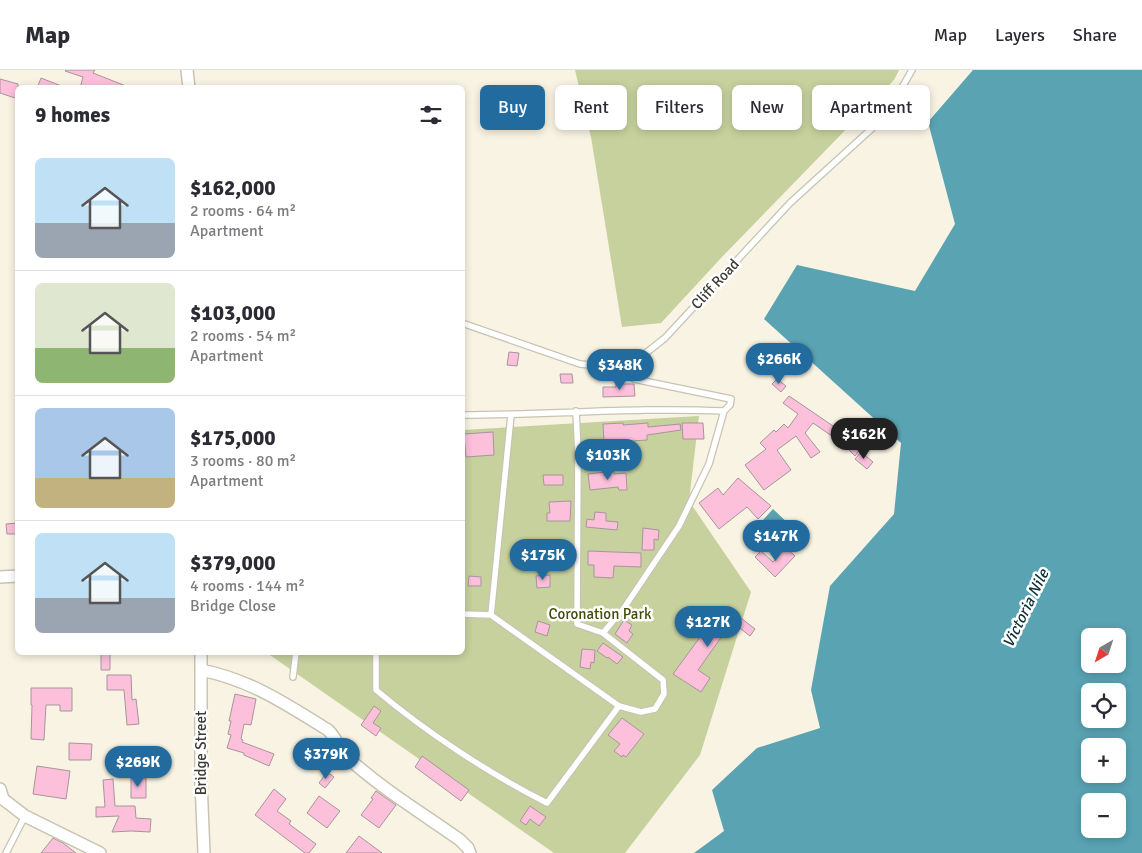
<!DOCTYPE html>
<meta charset="utf-8">
<style>
:root{--surface:#fff;--page:#f7f7f7;--text:#2b2b33;--muted:#7c7c81;--line:#e1e1e2;--accent:#226b9f}
body{margin:0;font-family:Signika,sans-serif;background:var(--page);color:var(--text);height:100vh;display:flex;flex-direction:column;font-size:19px;white-space:nowrap}
*{box-sizing:border-box;margin:0}
p{font-size:16px;color:var(--muted)}
.icon{flex:none;width:28px;height:28px;fill:none;stroke:currentColor;stroke-width:2;stroke-linecap:round;stroke-linejoin:round}
.map{position:relative;flex:1;overflow:hidden}
.details{position:absolute;left:15px;top:15px;width:450px;height:570px;display:flex;flex-direction:column;background:var(--surface);border-radius:8px;box-shadow:0 2px 8px #0003}
.details>*{flex:none}
.banner{position:absolute;left:480px;top:15px;width:475px;height:45px;display:flex;gap:10px}
.needle{width:32px;rotate:219deg}
.buttons{position:absolute;left:1081px;top:558px;display:grid;gap:10px}
.buttons a{display:grid;place-items:center;width:45px;height:45px;border-radius:8px;background:var(--surface);box-shadow:0 2px 8px #0003;font-size:25px}
.price{position:absolute;translate:-50% -42px;padding:0 11px;border-radius:18px;background:var(--accent);color:#fff;font-size:16px;line-height:32px;filter:drop-shadow(0 1px 2px #0008)}
.price::after{content:'';position:absolute;left:50%;top:30px;width:15px;height:11px;margin-left:-8px;background:inherit;clip-path:polygon(0 0,100% 0,50% 100%)}
.price.current{background:#222;color:#fff}
ul{padding:0;list-style:none}
li{display:flex;align-items:center;gap:15px;height:125px;padding:0 20px}
li+li{border-top:1px solid var(--line)}
li span{display:grid;place-items:center;flex:none;width:140px;height:100px;border-radius:8px;color:#555}
li>.icon{margin-inline-start:auto}
span .icon{width:60px;height:60px;fill:#fffc;stroke-width:1}
li b{font-size:21px}
h2{display:flex;justify-content:space-between;align-items:center;height:60px;padding:0 20px;font-size:21px}
.pill{padding:0 18px;border-radius:8px;background:var(--surface);box-shadow:0 2px 8px #0003;font-size:18px;line-height:45px}
.pill.current{background:var(--accent);color:#fff}
header{display:flex;align-items:center;gap:30px;box-sizing:border-box;height:70px;padding:0 25px;background:var(--surface);border-bottom:1px solid var(--line)}
header strong{font-size:24px}
nav{display:flex;gap:28px;margin-inline-start:auto;font-size:18px}
.map>svg:first-child{display:block}
.green{fill:#c6d19e}
.water{fill:#5aa3b3;fill-rule:evenodd}
.building{fill:#fcc0da;stroke:#a7959c}
.lines{fill:none;stroke-linecap:round;stroke-linejoin:round}
.lane-casing{stroke:#c8c4b3;stroke-width:8}
.street-casing{stroke:#c8c4b3;stroke-width:14}
.lane{stroke:#fff;stroke-width:5.5}
.street{stroke:#fff;stroke-width:11}
.labels{text-anchor:middle;stroke-width:5;stroke-linejoin:round;paint-order:stroke}
.street-label{font-size:15px;fill:#3d3b34;stroke:#fff}
.park-label{font-size:15px;fill:#434c0b;stroke:#fff}
.water-label{font-size:16px;font-style:italic;fill:#0c3138;stroke:#fff}
</style>
<header>
<strong>Map</strong>
<nav><a>Map</a><a>Layers</a><a>Share</a></nav>
</header>
<div class="map">
<svg width="1142" height="783" viewBox="0 0 1142 783">
<rect width="100%" height="100%" fill="#f8f3e2"/>
<!-- green -->
<path class="green" d="M575,0h324l-5,10 -173,178 -60,65 -39,4 -31,-190z
M699,346l-10,85 62,91 -51,163 -75,98h-71l-287,-200 195,-1 1,-222z"/>
<!-- water -->
<path class="water" d="M973,0h169v783h-448l30,-22 -12,-41 45,-42 63,-20 -9,-38 19,-104 64,-72 7,-71 -137,-124 33,-54 118,26 40,-67 -27,-102zM1090,566h28v28h-28zM1090,621h28v28h-28zM1090,676h28v28h-28zM1090,731h28v28h-28z
M773,439l20,19 -11,11 -19,-19z
M798,463l7,6 -11,11 -7,-6z"/>
<!-- building -->
<path class="building" d="M66,0h29l-2,3 38,15h-51l3,-11 -18,-6z
M41,8l23,9v1h-27z
M0,9l18,5v15l-18,-6z
M509,282l10,1 -2,13 -10,-1z
M560,304h12l1,9h-12z
M777,309l9,7 -5,6 -9,-8z
M616,314h18l1,12 -32,1v-10h13z
M789,326l47,32 24,22 -5,6 -13,-13 -29,-20 -8,10 15,19 -9,6 -15,-22 -19,14 14,20 -27,20 -19,-25 21,-16 -6,-6 14,-13 2,2 8,-8 4,4 10,-14 -15,-11z
M623,353v2l25,-2v4l32,-3 1,6 -34,5v5l-43,3 -1,-19z
M682,353h21l1,16h-21z
M493,362l1,23 -28,2 -2,-23z
M861,382l12,10 -6,7 -12,-10z
M614,401v3l12,-1 1,17h-8l-1,-3 -28,3 -2,-16z
M543,405h20v10h-19z
M738,408l33,28 -13,13 -11,-12 -28,22 -20,-26 19,-15 5,7z
M571,431l-1,20h-23v-8h3l-1,-11z
M595,442l11,1v8l12,1 -1,8 -31,-3 1,-8 7,1z
M18,453v11h-11l-1,-10z
M643,458l16,2 -1,10 -4,-1v11h-12z
M786,478l9,8 -20,21 -20,-20 6,-6 12,11z
M588,481l53,2v14l-27,-1 -1,12 -19,-1v-12h-6z
M550,505v12l-13,1 -1,-12z
M469,506l12,1v9h-13z
M722,537l3,3 2,-3 28,22 -5,7 -18,-14 -34,48 12,8 -9,14 -28,-18z
M624,550l8,5 -3,6 4,3 -6,9 -12,-9z
M538,551l12,4 -3,11 -12,-4z
M603,573l20,14 -6,7 -9,-7 -1,1 -10,-7z
M582,579l13,1 -1,13 -3,-1 -1,7 -10,-2z
M101,582h9v18h-9z
M107,605h24l1,25 4,-1 3,25 -12,1 -3,-35h-17z
M31,618h41v23h-12v-6h-14l-2,35 -13,-1 1,-34h-1z
M235,624l21,5 -5,26 -7,-1 -3,15 2,1 -1,2 32,12 -5,12 -25,-11v-2l-17,-5 4,-13 -3,-1 3,-13h-2z
M374,636l7,5 -8,12 8,5 -5,8 -15,-11z
M622,648l22,16 -18,23 -3,-2 -1,2 -8,-6 6,-7 -12,-9z
M69,673l23,1 -1,16h-22z
M422,686l47,34 -8,11 -46,-34z
M37,696l33,5 -4,28 -33,-5z
M327,702l7,5 -9,11 -6,-5z
M131,708h15v20h-15z
M113,709l2,27h20l1,12 15,1 -1,13 -19,-1 -19,1 7,-16 -23,1v-10h9l-2,-27z
M274,719l12,10 -9,12 14,10 -2,3 27,20 -7,9h-4l-50,-38z
M376,721l20,14 -17,23 -18,-13 12,-16 -2,-1z
M319,726l21,15 -13,17 -20,-15z
M530,736l16,11 -7,9 -9,-7 -4,6 -6,-4z
M359,766l23,17h-36z
M53,768l10,5 13,10h-35z"/>
<g class="lines">
<defs>
<path id="lane" d="M462,253l118,41 41,4 11,-4 33,-26 125,-135 89,-81 12,-15 21,-37
M621,298l13,11 97,20 -1,6 -6,6
M462,345c88,0 174,-8 262,-4l-15,53 -30,62 -55,82 -21,25
M511,345l-20,200 128,91
M462,544l29,1
M376,582v38c50,42 112,83 171,113l72,-97 22,6 14,-3 9,-15 -1,-14 -60,-47 -26,-9 1,-171 -2,-42
M293,607l3,-25
M6,783l19,-37"/>
<path id="street" d="M187,0l2,18
M0,507l18,-1
M201,582v130l3,71
M201,600c50,10 85,34 127,60 9,8 11,20 20,28 34,31 74,55 112,82l8,8 2,5
M0,719l3,10 22,17 75,37"/>
</defs>
<!-- lane casing -->
<use href="#lane" class="lane-casing"/>
<!-- street casing -->
<use href="#street" class="street-casing"/>
<!-- lane -->
<use href="#lane" class="lane"/>
<!-- street -->
<use href="#street" class="street"/>
</g>
<g class="labels">
<!-- street labels -->
<g class="street-label">
<text transform="translate(715 214) rotate(-47)" y="5">Cliff Road</text>
<text transform="translate(201 683) rotate(-90)" y="5">Bridge Street</text>
</g>
<!-- park labels -->
<g class="park-label">
<text x="600" y="549">Coronation Park</text>
</g>
<!-- water labels -->
<g class="water-label">
<text transform="translate(1025 538) rotate(-64)" y="6">Victoria Nile</text>
</g>
</g>
</svg>
<div class="buttons">
<a><svg class="needle" viewBox="-14 -14 28 28"><path d="M0-13l5 13h-10z" fill="#e53935"/><path d="M0 13l5-13h-10z" fill="#7c7c81"/></svg></a>
<a><svg class="icon" aria-label="locate" viewBox="0 0 24 24"><circle cx="12" cy="12" r="6"/><path d="M12 2v4M12 18v4M2 12h4M18 12h4"/></svg></a>
<a>+</a>
<a>−</a>
</div>
<b class="price" style="left:779px;top:315px">$266K</b>
<b class="price" style="left:620px;top:321px">$348K</b>
<b class="price current" style="left:864px;top:390px">$162K</b>
<b class="price" style="left:608px;top:411px">$103K</b>
<b class="price" style="left:776px;top:492px">$147K</b>
<b class="price" style="left:543px;top:511px">$175K</b>
<b class="price" style="left:708px;top:578px">$127K</b>
<b class="price" style="left:326px;top:710px">$379K</b>
<b class="price" style="left:138px;top:718px">$269K</b>
<div class="banner">
<a class="pill current">Buy</a>
<a class="pill">Rent</a>
<a class="pill">Filters</a>
<a class="pill">New</a>
<a class="pill">Apartment</a>
</div>
<section class="details">
<h2>9 homes<svg class="icon" aria-label="filters" viewBox="0 0 24 24"><path d="M4 7h16M4 17h16"/><circle cx="9" cy="7" r="2"/><circle cx="15" cy="17" r="2"/></svg></h2>
<ul>
<li><span style="background:linear-gradient(#bfe0f5 65%,#9aa5b1 0)"><svg class="icon" aria-label="home" viewBox="0 0 24 24"><path d="M3 11l9-7 9 7M6 9v11h12V9"/></svg></span><div><b>$162,000</b><p>2 rooms · 64 m²</p><p>Apartment</p></div></li>
<li><span style="background:linear-gradient(#dfe7d0 65%,#8fb573 0)"><svg class="icon" aria-label="home" viewBox="0 0 24 24"><path d="M3 11l9-7 9 7M6 9v11h12V9"/></svg></span><div><b>$103,000</b><p>2 rooms · 54 m²</p><p>Apartment</p></div></li>
<li><span style="background:linear-gradient(#a9c7e8 70%,#c2b280 0)"><svg class="icon" aria-label="home" viewBox="0 0 24 24"><path d="M3 11l9-7 9 7M6 9v11h12V9"/></svg></span><div><b>$175,000</b><p>3 rooms · 80 m²</p><p>Apartment</p></div></li>
<li><span style="background:linear-gradient(#bfe0f5 65%,#9aa5b1 0)"><svg class="icon" aria-label="home" viewBox="0 0 24 24"><path d="M3 11l9-7 9 7M6 9v11h12V9"/></svg></span><div><b>$379,000</b><p>4 rooms · 144 m²</p><p>Bridge Close</p></div></li>
</ul>
</section>
</div>
